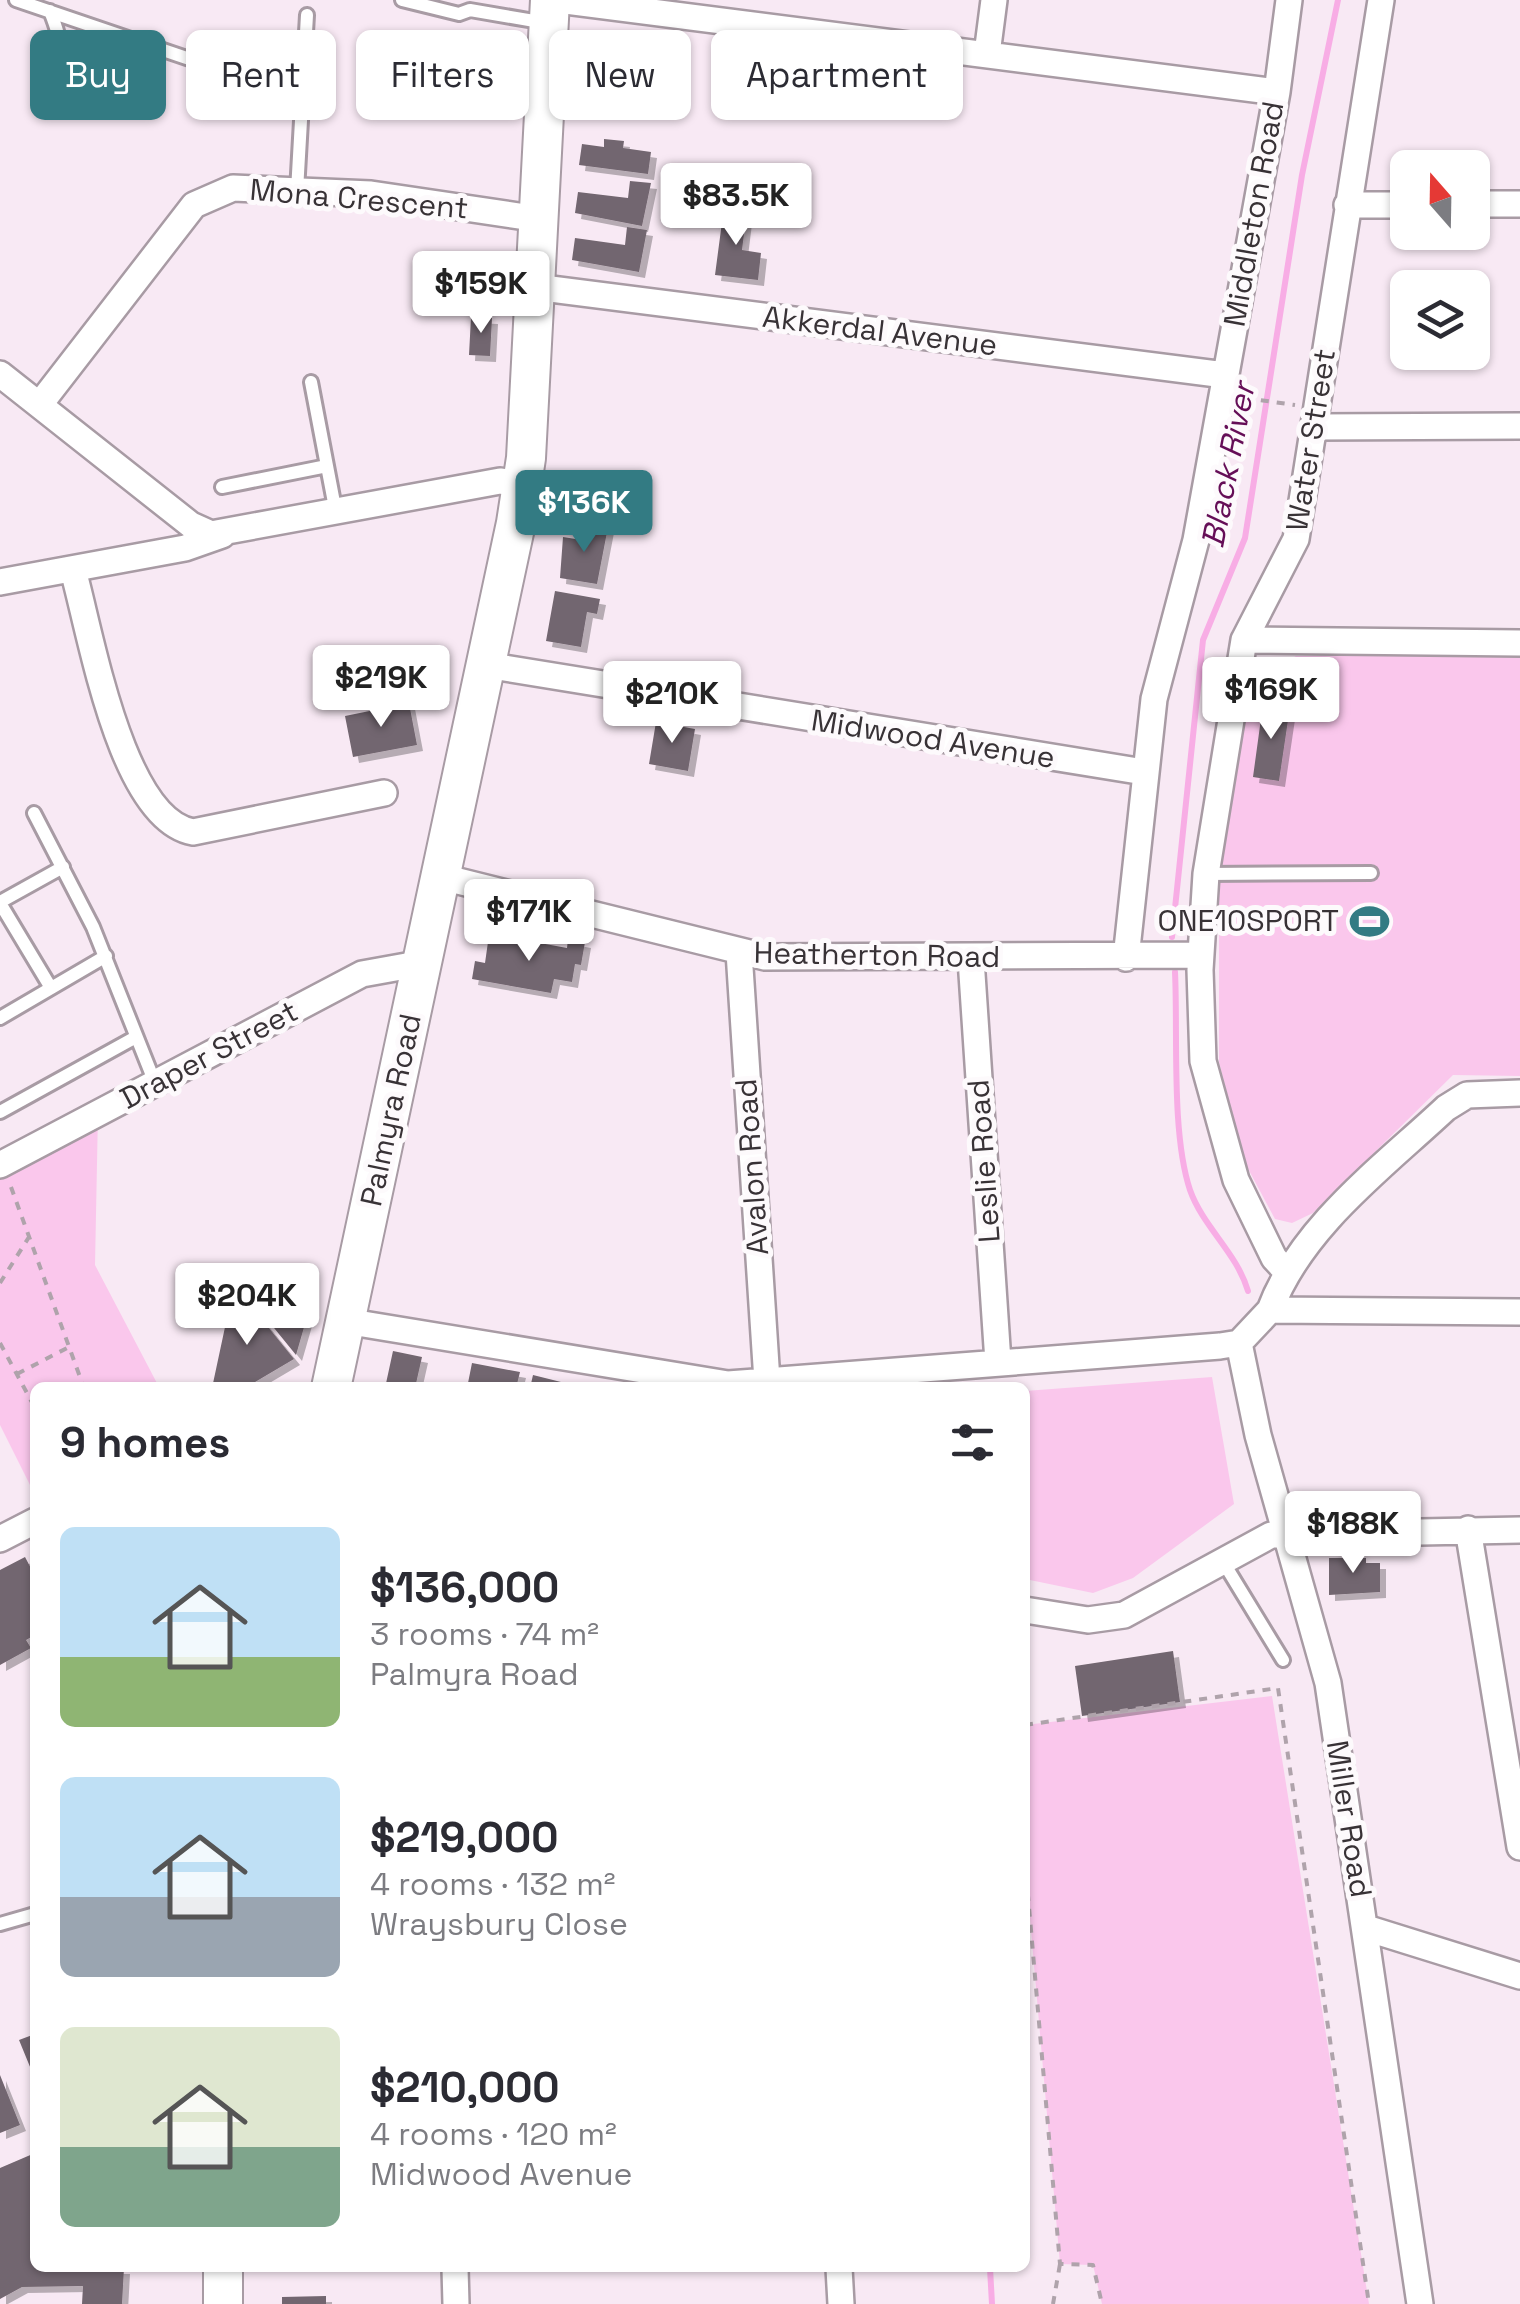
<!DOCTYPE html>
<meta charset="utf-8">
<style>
:root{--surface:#fff;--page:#f2f2f3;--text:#2b2b33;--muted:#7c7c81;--accent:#337b83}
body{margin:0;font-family:"Space Grotesk",sans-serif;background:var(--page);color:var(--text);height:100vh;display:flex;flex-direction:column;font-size:38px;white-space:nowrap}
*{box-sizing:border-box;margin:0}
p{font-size:32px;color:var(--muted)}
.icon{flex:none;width:55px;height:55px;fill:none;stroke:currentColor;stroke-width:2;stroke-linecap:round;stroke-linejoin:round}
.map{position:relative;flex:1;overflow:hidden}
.details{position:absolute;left:30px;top:1382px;width:1000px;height:890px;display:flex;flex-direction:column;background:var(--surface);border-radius:15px;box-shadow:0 2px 8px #0004}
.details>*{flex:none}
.top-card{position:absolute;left:30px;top:30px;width:1000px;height:90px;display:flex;gap:20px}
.needle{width:65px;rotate:340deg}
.buttons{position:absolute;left:1390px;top:150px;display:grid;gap:20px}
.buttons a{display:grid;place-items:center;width:100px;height:100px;border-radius:15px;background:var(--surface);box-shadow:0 2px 8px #0004;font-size:50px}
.price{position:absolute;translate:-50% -85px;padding:0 22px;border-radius:10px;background:#fff;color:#222;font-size:32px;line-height:65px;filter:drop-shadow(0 2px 5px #0008)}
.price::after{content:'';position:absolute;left:50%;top:60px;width:30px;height:22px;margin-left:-15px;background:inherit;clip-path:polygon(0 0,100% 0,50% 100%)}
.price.active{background:var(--accent);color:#fff}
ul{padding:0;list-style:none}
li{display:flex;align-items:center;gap:30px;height:250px;padding:0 30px}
li span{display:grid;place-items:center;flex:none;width:280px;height:200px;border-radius:15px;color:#555}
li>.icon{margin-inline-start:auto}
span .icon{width:120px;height:120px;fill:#fffc;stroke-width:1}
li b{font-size:42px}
h2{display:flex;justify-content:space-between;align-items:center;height:120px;padding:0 30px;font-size:42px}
.chip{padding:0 35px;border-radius:15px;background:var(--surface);box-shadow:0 2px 8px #0004;font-size:35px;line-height:90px}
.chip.active{background:var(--accent);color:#fff}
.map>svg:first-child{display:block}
.green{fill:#fac7ec}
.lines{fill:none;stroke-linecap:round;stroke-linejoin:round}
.stream{stroke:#f8ade5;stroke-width:6}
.building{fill:#72666f;filter:url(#shadow)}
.service-casing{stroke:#a89ba4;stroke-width:18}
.minor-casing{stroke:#a89ba4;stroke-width:30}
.primary-casing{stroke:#a89ba4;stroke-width:42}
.path{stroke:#afa3ab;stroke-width:4;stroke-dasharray:8 8;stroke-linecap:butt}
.service{stroke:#fff;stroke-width:12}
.minor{stroke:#fff;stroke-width:25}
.primary{stroke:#fff;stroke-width:38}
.labels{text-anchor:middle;stroke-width:10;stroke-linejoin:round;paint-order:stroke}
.street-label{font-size:30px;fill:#383236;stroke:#fdfafc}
.poi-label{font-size:30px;fill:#383236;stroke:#fdfafc;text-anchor:end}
.water-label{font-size:32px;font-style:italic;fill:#650e57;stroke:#fdfafc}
</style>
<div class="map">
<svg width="1520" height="2304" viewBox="0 0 1520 2304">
<defs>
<filter id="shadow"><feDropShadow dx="6" dy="6" stdDeviation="0" flood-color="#0004"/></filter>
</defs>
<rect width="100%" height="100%" fill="#f8e9f4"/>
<!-- green -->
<path class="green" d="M1296,656h224v420l-67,-1 -140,138 -21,10 -17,-4 -30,-56 -26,-101v-176l28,-189 21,-26z
M98,1113l-3,152 64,122 -124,1v107l-35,-70v-260z
M1212,1377l22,127 -101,74 -40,15 -68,-14v-188z
M1272,1696l97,608h-267l-9,-39 -33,-1 -35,-403v-136z"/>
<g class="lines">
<!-- stream -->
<path class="stream" d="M1172,937l31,-297 42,-102 57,-363 36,-175
M1175,972c3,63 -4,161 15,218 13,37 47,63 58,101
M990,2268l2,36"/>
</g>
<!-- building -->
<path class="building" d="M604,139l20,2 -1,7 28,4 -3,22 -69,-9 3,-21 22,3z
M630,181l21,2 -9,43 -67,-13 3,-21 50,6z
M724,207l23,3 -5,40 19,3 -3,27 -43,-5z
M627,227l20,3 -8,42 -67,-12 3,-22 50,7z
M471,317l21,1 -2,38 -21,-1z
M588,524l20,3 -11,57 -37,-6 3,-41 19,3z
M555,591l45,8 -3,15 -10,-2 -6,35 -35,-6z
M409,703l8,42 -64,12 -8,-41z
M1263,704l27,3 -11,74 -26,-4z
M656,722l39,7 -7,42 -39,-7z
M502,936l65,12 1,-9 17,3 -4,23 -6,-1 -3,18 -18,-3 -3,14 -79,-14 3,-18 10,2 3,-21 12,2z
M234,1285l60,74 -49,29h-33z
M253,1302l56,8 -13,45z
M393,1351l29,6 -7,31h-30z
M472,1363l48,9 -4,16h-49z
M533,1375l44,11v2h-47z
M25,1557l10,19v59l-9,5 5,8 -31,17v-95z
M1329,1558h37v5h14v29l-51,3z
M1173,1651l7,51 -98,14 -7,-50z
M35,2034v45l-16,-39z
M0,2075l20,50 -20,8z
M35,2153v115h89l-2,36h-40l1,-18 -61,1 -22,12v-131z
M326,2296v8h-44v-7z"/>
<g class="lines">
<defs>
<path id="service" d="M16,0l200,68
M402,0l57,14 11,-4 76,13
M40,88c30,-21 22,-47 10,-77
M297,191l10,-176
M311,382l25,131
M222,487l105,-21
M34,813l59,114 62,156
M1206,874l165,-1
M0,902l63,-35
M0,903l51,85
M0,1018l106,-62
M0,1112l136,-75
M1222,1560l61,100
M0,1924l35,-10"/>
<path id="minor" d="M558,0l719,92
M987,54l7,-54
M1472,204h48
M1347,205h61
M535,287l690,88
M0,374l191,151 20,9 289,-53 22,3
M40,404l154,-199 39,-17 138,6 168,25
M1316,427l204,-1
M73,570c18,64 48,249 120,262l191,-39
M0,582l185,-34 37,-13
M1244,640l276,3
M486,665l658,107
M442,877l323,80 435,-2
M739,952l28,429
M1126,958l28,-259 42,-159 81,-448 12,-92
M971,959l27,403
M0,1165l362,-191 61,-11
M1285,1270l-11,-12 -38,-78 -33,-119 -3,-91 6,-96 38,-234 52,-101 85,-539
M1270,1310c31,-83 113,-143 176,-202l21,-13 53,-2
M345,1321l383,63 492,-38 19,-3 31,-33 250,2
M1239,1343l19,92 70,248 92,621
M1468,1529l52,318
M0,1539l35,-18
M1025,1610l63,10 36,-5 147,-80 249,-5
M1366,1928l154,48
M455,2268l1,36
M839,2268l2,36"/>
<path id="primary" d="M331,1388l185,-865 10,-65 24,-458
M223,2304v-36"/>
</defs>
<!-- service casing -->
<use href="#service" class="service-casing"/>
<!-- minor casing -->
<use href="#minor" class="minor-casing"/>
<!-- primary casing -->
<use href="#primary" class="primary-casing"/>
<!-- path -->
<path class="path" d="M1245,398l50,7
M11,1187l73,201
M0,1283l29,-46
M0,1343l35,65
M17,1374l52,-27
M1025,1725l253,-37 91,616
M1025,1861l35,403 33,1 9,39
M1053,2304l7,-40"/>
<!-- service -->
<use href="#service" class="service"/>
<!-- minor -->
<use href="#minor" class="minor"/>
<!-- primary -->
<use href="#primary" class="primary"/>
</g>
<!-- icons -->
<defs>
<symbol id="stadium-bare" viewBox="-9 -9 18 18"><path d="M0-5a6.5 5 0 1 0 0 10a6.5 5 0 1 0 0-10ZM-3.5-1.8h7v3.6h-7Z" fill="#337b83" stroke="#fdfafc" stroke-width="2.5" paint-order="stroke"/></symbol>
</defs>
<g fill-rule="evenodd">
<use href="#stadium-bare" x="1342" y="894" width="55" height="55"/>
</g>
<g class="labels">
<!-- street labels -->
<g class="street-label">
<text transform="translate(359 199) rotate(5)" y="10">Mona Crescent</text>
<text transform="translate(1254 214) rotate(-80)" y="10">Middleton Road</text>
<text transform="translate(880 331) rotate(7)" y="10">Akkerdal Avenue</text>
<text transform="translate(1311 440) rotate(-81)" y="10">Water Street</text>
<text transform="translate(933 739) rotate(9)" y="10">Midwood Avenue</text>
<text transform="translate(877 955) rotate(1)" y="10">Heatherton Road</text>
<text transform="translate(209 1055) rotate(-28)" y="10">Draper Street</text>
<text transform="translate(391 1110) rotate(-78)" y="10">Palmyra Road</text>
<text transform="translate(984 1161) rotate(-94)" y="10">Leslie Road</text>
<text transform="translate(752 1167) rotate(-94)" y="10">Avalon Road</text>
<text transform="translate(1349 1819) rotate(81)" y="10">Miller Road</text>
</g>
<!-- poi labels -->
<g class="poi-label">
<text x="1339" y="931">ONE10SPORT</text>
</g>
<!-- water labels -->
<g class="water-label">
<text transform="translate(1228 465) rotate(-79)" y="11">Black River</text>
</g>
</g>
</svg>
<div class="buttons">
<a><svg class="needle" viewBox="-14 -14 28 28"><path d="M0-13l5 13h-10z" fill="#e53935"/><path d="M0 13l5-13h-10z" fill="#7c7c81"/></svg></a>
<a><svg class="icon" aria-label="layers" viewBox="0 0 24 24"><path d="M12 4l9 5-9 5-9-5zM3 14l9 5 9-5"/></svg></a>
</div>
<b class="price" style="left:736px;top:248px">$83.5K</b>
<b class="price" style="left:481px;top:336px">$159K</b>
<b class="price active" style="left:584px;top:555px">$136K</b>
<b class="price" style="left:381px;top:730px">$219K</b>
<b class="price" style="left:1271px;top:742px">$169K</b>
<b class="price" style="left:672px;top:746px">$210K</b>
<b class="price" style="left:529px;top:964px">$171K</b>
<b class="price" style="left:247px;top:1348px">$204K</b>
<b class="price" style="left:1353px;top:1576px">$188K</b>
<div class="top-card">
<a class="chip active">Buy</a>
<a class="chip">Rent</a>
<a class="chip">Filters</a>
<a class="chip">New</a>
<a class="chip">Apartment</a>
</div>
<section class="details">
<h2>9 homes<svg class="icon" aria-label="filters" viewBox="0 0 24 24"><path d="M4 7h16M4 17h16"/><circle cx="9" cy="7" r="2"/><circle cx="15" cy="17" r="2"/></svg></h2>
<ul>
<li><span style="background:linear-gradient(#bfe0f5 65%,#8fb573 0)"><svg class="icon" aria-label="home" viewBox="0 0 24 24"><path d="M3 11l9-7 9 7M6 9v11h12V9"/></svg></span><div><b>$136,000</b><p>3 rooms · 74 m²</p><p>Palmyra Road</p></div></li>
<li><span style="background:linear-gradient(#bfe0f5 60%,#9aa5b1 0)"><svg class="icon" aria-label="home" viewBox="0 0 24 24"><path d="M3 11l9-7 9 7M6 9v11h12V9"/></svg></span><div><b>$219,000</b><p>4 rooms · 132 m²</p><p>Wraysbury Close</p></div></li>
<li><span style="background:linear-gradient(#dfe7d0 60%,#7fa58c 0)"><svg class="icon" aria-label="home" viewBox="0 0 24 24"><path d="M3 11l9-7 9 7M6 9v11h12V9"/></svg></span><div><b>$210,000</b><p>4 rooms · 120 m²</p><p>Midwood Avenue</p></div></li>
</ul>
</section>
</div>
